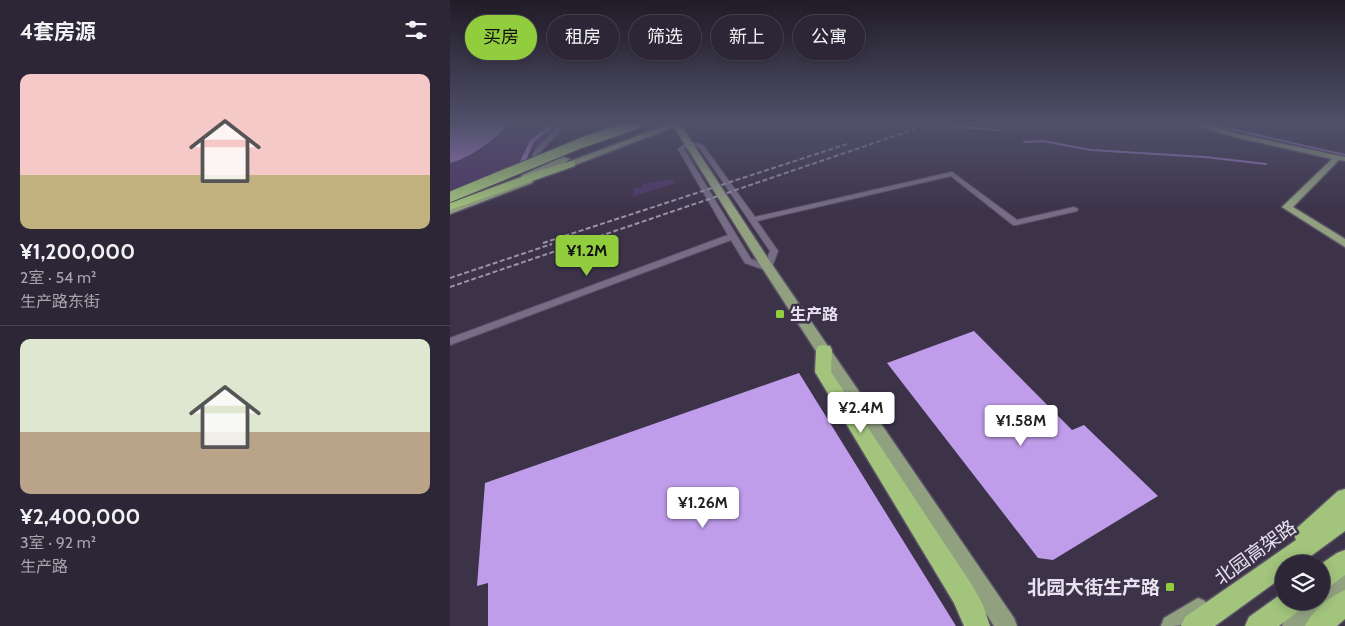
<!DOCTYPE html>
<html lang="zh">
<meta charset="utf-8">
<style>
:root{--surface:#2d2637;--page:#352e3f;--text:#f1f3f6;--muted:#a7a5ad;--line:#484352;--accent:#92cd3e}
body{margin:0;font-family:Cabin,"Noto Sans SC",sans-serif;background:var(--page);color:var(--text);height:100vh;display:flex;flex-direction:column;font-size:19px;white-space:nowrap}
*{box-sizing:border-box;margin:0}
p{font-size:16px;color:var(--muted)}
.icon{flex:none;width:28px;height:28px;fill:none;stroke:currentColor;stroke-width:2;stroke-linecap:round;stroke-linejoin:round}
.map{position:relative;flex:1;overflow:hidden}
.panel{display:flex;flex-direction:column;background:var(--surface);width:450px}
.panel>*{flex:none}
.banner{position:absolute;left:15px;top:15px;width:475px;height:45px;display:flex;gap:10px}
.tools{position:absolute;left:825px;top:555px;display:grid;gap:10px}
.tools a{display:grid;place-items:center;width:55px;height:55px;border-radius:50%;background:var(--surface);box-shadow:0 2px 12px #0003,0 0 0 1px var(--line);font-size:25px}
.price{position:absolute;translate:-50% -42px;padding:0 11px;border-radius:5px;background:#fff;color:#222;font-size:16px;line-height:32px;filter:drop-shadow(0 1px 2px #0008)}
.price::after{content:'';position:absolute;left:50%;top:30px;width:15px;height:11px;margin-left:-8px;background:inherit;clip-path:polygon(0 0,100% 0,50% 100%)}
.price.current{background:var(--accent);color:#111}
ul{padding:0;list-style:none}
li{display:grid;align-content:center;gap:10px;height:265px;padding:0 20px}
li+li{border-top:1px solid var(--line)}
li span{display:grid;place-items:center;height:155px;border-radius:10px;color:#555}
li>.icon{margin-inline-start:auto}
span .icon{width:90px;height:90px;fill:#fffc;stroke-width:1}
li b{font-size:21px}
h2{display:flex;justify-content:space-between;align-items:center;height:60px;padding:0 20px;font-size:21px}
.tag{padding:0 18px;border-radius:22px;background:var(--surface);box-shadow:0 2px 12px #0003,0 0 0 1px var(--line);font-size:18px;line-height:45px}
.tag.current{background:var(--accent);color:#111}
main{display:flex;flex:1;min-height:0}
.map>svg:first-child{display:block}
.green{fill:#4e3867}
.water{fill:#9b79c4}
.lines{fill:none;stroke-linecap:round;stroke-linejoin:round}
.stream{stroke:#9b79c4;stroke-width:2}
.canal{fill:#9b79c4;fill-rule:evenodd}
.building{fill:#c09deb}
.minor-casing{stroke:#5a5265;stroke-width:2}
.major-casing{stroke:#5a5265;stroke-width:3}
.highway-casing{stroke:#5a5265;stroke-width:3}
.minor{fill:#776d86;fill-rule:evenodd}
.major{fill:#91a180;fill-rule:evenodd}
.highway{fill:#a2c47c;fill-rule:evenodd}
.rail{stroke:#9a93a4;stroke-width:2;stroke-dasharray:5 2.5;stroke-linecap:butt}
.highway-bridge-casing{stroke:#5a5265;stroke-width:12;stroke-linecap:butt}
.highway-bridge{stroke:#a2c47c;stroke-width:10}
.poi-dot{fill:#92cd3e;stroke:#3c3349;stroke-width:2}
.labels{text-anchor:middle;stroke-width:5;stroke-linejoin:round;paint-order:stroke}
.poi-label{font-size:16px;font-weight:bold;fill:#e8e2f0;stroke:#3c3349;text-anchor:start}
.near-street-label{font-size:19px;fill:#e8e2f0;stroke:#3c3349}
.near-poi-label{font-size:19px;font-weight:bold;fill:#e8e2f0;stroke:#3c3349;text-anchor:end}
</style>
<main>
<section class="panel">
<h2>4套房源<svg class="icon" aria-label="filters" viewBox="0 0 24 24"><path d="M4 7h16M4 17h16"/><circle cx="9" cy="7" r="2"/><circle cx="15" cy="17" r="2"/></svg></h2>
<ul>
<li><span style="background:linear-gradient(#f6c9c9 65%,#c2b280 0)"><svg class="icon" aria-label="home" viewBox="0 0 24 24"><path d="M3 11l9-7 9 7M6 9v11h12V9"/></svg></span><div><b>¥1,200,000</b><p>2室 · 54 m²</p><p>生产路东街</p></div></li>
<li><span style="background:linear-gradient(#dfe7d0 60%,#b9a48a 0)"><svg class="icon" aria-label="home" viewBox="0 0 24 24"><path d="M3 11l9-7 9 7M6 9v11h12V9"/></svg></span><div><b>¥2,400,000</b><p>3室 · 92 m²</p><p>生产路</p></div></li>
</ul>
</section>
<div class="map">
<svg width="895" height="626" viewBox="0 0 895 626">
<rect width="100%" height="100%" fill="#3c3349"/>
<!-- green -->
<path class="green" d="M0,124h115l-48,40 -67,26z
M218,179l6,1 2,3 -44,14 2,-9 8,-1 1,-3z"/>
<!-- water -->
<path class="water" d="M0,124h58l-2,4c-18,15 -34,29 -56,35z"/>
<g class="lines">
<!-- stream -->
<path class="stream" d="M759,124l136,31
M488,125l61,5
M574,142l19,-1 48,9 114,7 61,7"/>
<!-- canal -->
<path class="canal" d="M101,124h5l-22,18 -10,23 -5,5h-4l-1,-1 5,-5 11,-24z"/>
</g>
<!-- building -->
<path class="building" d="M524,331l98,99 12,-5 74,71 -105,64 -15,-2 -151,-195z
M349,373l157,253h-468v-43l-11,3 8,-103z"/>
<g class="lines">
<defs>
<path id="minor" d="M111,124h6l-26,27 -4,6h-4l-1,-1 4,-7z
M165,124h8l-22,9 -5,-1z
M238,141l15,4 52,72 197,-45 65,48 57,-13 4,2 -1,2 -61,14h-3l-62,-49 -194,45 21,30 -7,19h-6l-20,-7 -14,-23 -281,105v-7l278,-103 -50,-86zM239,145l10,2 71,104 -5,13 -14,-5 -67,-110z"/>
<path id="major" d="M219,124h11l89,136 245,358 3,8h-23l-237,-366 -83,-133 -112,43h-6v-3l-27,11 4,3 -1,2 -82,31v-6l75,-28 -4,-3 1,-2 41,-18 7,2 -7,5z
M741,124h12l32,9 110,24v4l-6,-1 -46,47 52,32v8l-63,-40 50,-48 -98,-22z
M895,574v23l-35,29h-28l3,-8 22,-17h14v-11l17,-13z
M748,598l7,3 3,7c-8,18 -28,18 -47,18l3,-8z"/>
<path id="highway" d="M121,161l4,1v4l-125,44v-7l87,-32z
M374,345l6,1 2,4 -1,22 141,213 11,20 7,21h-26l-10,-23 -139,-231 1,-22 2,-4z
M895,489v42l-45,33h-16v12l-69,50h-34l4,-9 111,-77 -2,-5 3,-7 41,-37z
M895,550v25l-16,12 -8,4v-27l16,-11z
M895,590v29l-8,7h-32c7,-15 25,-30 40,-36z
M834,592v9h19l-3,9 -21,16h-34l4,-9z"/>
</defs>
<!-- minor casing -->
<use href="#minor" class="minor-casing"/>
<!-- major casing -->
<use href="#major" class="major-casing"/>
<!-- highway casing -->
<use href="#highway" class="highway-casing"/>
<!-- minor -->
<use href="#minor" class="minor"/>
<!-- major -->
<use href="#major" class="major"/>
<!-- highway -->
<use href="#highway" class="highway"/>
<!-- rail -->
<path class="rail" d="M93,243l304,-99
M0,278l102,-34
M0,287l480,-163"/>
<defs>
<path id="highway-bridge" d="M0,197l131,-54 55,-19"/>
</defs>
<!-- highway-bridge casing -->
<use href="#highway-bridge" class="highway-bridge-casing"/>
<!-- highway-bridge -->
<use href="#highway-bridge" class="highway-bridge"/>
</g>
<!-- sky -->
<linearGradient id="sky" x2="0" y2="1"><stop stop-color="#211c28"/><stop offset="0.58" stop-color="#50506a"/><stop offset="1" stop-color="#50506a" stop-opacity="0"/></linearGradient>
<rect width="895" height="212" fill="url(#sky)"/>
<!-- markers -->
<g class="poi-dot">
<rect x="325" y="309" width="10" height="10" rx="2.5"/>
<rect x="715" y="582" width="10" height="10" rx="2.5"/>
</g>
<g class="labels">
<!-- poi labels -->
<g class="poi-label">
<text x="340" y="320">生产路</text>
</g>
<!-- near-street labels -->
<g class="near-street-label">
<text transform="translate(805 552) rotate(-36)" y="7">北园高架路</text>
</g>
<!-- near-poi labels -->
<g class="near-poi-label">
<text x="710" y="594">北园大街生产路</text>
</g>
</g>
</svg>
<div class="tools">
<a><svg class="icon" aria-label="layers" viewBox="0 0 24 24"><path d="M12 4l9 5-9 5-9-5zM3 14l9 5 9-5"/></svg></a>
</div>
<b class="price current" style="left:137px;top:277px">¥1.2M</b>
<b class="price" style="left:411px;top:434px">¥2.4M</b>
<b class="price" style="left:571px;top:447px">¥1.58M</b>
<b class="price" style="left:253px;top:529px">¥1.26M</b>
<div class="banner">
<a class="tag current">买房</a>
<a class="tag">租房</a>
<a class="tag">筛选</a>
<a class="tag">新上</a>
<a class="tag">公寓</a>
</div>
</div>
</main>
